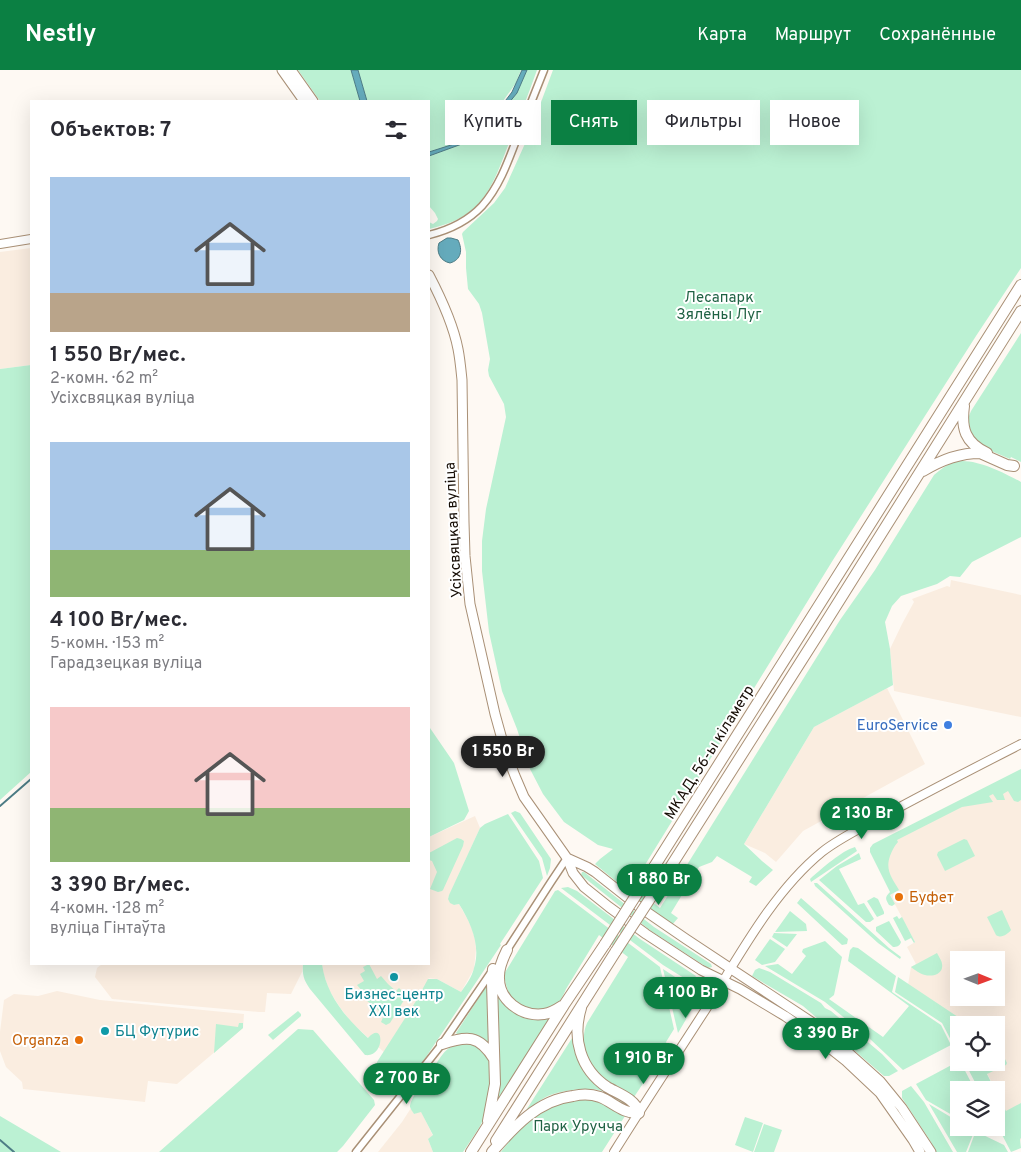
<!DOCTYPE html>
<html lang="ru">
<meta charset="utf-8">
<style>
:root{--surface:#fff;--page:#f2f2f3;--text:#2b2b33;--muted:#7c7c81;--accent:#0b8043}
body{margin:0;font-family:Overpass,sans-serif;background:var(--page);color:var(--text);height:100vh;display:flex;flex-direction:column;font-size:19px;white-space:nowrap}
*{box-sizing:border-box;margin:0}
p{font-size:16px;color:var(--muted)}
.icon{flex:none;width:28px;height:28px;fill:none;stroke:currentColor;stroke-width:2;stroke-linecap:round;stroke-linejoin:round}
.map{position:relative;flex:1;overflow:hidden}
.drawer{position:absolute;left:30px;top:30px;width:400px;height:865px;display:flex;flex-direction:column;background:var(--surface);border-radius:0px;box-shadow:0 5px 20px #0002}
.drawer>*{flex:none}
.banner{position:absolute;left:445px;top:30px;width:475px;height:45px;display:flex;gap:10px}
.needle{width:32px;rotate:91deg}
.controls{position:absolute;left:950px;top:881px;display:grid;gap:10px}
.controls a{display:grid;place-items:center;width:55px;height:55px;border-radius:0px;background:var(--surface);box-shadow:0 5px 20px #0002;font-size:25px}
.price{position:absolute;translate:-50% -42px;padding:0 11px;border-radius:18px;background:var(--accent);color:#fff;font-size:16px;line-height:32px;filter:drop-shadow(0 1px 2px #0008)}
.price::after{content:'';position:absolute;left:50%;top:30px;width:15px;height:11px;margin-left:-8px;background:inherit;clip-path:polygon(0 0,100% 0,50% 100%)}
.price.active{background:#222;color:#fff}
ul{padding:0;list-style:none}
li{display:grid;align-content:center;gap:10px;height:265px;padding:0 20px}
li span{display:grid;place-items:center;height:155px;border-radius:0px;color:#555}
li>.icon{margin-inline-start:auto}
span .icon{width:90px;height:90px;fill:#fffc;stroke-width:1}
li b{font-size:21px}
h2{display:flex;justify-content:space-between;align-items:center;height:60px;padding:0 20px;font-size:21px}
.chip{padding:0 18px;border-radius:0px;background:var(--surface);box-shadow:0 5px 20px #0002;font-size:18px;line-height:45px}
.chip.active{background:var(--accent);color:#fff}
header{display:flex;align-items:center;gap:30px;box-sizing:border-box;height:70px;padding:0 25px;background:var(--accent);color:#fff}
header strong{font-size:24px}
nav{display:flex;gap:28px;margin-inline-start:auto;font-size:18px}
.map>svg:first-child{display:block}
.built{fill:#faede0;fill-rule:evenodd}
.green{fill:#bbf1d3}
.water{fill:#65abbc;stroke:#4d7c85}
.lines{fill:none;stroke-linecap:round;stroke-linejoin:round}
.stream{stroke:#4d7c85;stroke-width:2}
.minor-casing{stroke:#a99076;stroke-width:9}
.tertiary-casing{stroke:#a99076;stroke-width:10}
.secondary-casing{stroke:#a99076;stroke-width:11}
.trunk-casing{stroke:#a99076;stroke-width:12}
.minor{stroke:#fff;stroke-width:6}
.tertiary{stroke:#fff;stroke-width:8}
.secondary{stroke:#fff;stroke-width:9}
.trunk{stroke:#fff;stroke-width:10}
.trunk-bridge-casing{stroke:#a99076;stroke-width:12;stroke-linecap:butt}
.trunk-bridge{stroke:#fff;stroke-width:10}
.shop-dot{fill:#3f7fe0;stroke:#fff;stroke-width:2}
.food-dot{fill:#e8710a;stroke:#fff;stroke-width:2}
.culture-dot{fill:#0f9aa8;stroke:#fff;stroke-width:2}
.labels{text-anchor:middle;stroke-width:4;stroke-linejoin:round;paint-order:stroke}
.park-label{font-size:15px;fill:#206244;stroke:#fff}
.street-label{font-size:15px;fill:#160d05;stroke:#fff}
.shop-label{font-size:15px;fill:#366cbe;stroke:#fff;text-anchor:end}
.food-label{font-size:15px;fill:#c56008;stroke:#fff;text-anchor:start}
.culture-label{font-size:15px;fill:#0d838f;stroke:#fff}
</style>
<header>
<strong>Nestly</strong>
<nav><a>Карта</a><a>Маршрут</a><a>Сохранённые</a></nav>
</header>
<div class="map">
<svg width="1021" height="1082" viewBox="0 0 1021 1082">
<rect width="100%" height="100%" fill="#fef9f3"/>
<!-- built -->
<path class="built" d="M31,178v117l-31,4v-117z
M951,510l70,15v122l-127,-26 -4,-42 12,-25 12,-22 -2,-3 35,-13 3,1z
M887,618l38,76 -122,67 -27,31 -11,-9 -21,-9 70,-117z
M1021,704v367l-39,-78 14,-1v-37h-33l-55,-40 3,-18 5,-3 -9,-17 8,-5 -25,-47 6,-3 -19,-37 2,-10zM959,890h37v38h-37z
M475,746l5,12 -32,70 6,7 5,-1 9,16 4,9 3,10 1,10 -2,20 -13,23 -24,-13 -10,-1 5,2 -46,74 -35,-32 -12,-16 -10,-16 -6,-18 -1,-8h107v-127z
M102,894h201l-1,8 -11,22 -24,-1 -2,19h-6l-147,-13 -17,-22 2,-9z
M57,921l43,9 144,14 -1,14 -66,56 -29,-3 -3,21 -122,-13 -1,-7 -16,-15 -6,-16v-19l4,-32 10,-6 24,2z
M411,1038l3,6 7,-3 12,25 -5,3 5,13h-55l24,-30z"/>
<!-- green -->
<path class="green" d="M298,0h53l9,31h-40z
M358,0h163l-5,13 -38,53 -49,16v-51h-62z
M527,0h10c-8,23 -17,45 -26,68 -9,22 -16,47 -32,65 -13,15 -32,22 -50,26v-7l4,2 4,-3 1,-2 -3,-6 -6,-7v-50l52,-19 36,-44z
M553,0h468v198l-45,68 -143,224 -201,326 28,22 180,-288 35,-50 59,-95c6,-5 12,-10 20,-13 20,-5 50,11 67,20v55l-49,25 -12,15 -10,-1 -13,8 -36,12 -9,10 -7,16 5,27 3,36 -79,42 -70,117 18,17 11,9 -17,16 -7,-4 3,-5 -35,-21 -5,6 -13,5 -28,46 7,5 -6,7 -15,-10 -62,-51 5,-5 13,-10 -15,-4 -34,-23 -21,-28 -13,-25 -13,-40 -15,-38 -13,-59 -7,-61v-30l4,-32 20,-92 -2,-13 -15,-28 -1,-6 2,-11 -8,-46 -3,-9 -11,-15 -2,-21v-16l-4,-18 1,-2 31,-29 11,-15 23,-51z
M1021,263v129l-10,-5 -1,2 -35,-15 -7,-11 -1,-12 4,-10z
M31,295v407l-31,28v-431z
M429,600l1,9v49l24,35 15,48 -5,9 -35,17z
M1021,699v31l-3,2 -4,-1 -6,-10 -5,3 2,6h-8l-4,-6 -4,2 4,6 -31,5 -65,33 1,2c-4,4 -6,9 -8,14 -5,14 2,22 9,34l-9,5 5,9 -3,2 -3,-1c-3,-6 -5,-7 1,-13l-20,-40v-4l3,-4z
M515,741l5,2 31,46 -1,9 -3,8 -5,-18 -31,-45z
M508,744l31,47 4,17 -43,66 1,1 -79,118 -19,22 -6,2 -4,-1 -14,-13 -2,-4v-7l39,-61 12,-22h9l24,13c5,-7 11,-15 13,-24 7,-22 -3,-45 -15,-64l-5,1 -4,-2 -2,-4 1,-4 31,-67 5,-4z
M457,768l4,1 3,2 -1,5 -20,44 -1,1 -4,1 -8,-3 7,-17 -5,-11 -3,-1v-7z
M964,769l3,1 8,16 -30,15 -8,-16 1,-3z
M855,777l2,4 -46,31 -1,-3 2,-2c11,-9 29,-26 43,-30z
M859,783l2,6 -22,10 19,36 6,-2 10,16 -4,3h-4l-47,-42 18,-14z
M582,802h2l70,55 57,37 1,3 -4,1 -57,-37 -70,-56z
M814,813h3l72,65 12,9 -1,2 -22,-16 -63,-57z
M568,817l9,4 63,48 56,37 -4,7 -29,-18 -102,-77z
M558,820l102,77 14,62 -8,13 2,4 -34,51h-1l-33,-20c-13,-12 -21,-37 -13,-54l41,-66 -29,-22c-11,18 -22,36 -33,54 -2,5 -6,13 -10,16 -10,6 -20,5 -30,3 -16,-4 -20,-20 -22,-34l51,-83z
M874,827l4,2 6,13v2l-7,3 -10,-16z
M801,828l47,41 -1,5 -5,1 -45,-42z
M1002,840l9,20c-3,4 -10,9 -15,5l-9,-18z
M790,841l16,13 1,7 -32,1z
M897,846l2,3 3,-2 13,25 -1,1 -3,-5 -6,3 -12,-23z
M889,851l12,21c-1,4 -4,5 -8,5l-17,-16v-4z
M774,863l23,1 -10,13 -15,-10z
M770,869l15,10 -10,13 -13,3 -7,-5z
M825,871l17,16 -8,38 -5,4 54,38 26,-31 -61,-45 2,-11 3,-3 5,1 38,28 -4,16 49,33 10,20 -48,25 -33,-31 -45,-37 -60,-36 13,-2 14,10 14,-18 -4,-4 1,-3z
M937,883c2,4 5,8 5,11 2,10 -10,13 -17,11 -5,-1 -10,-5 -14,-8z
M303,894h19c4,31 24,54 46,74 17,-19 17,20 -3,17l-55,-66c-6,-9 -8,-14 -7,-25z
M369,894l8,15 4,-3 7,8 8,7 3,-3 6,6 -1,6 -14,23 -4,2 -5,-3 3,-7 -18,-15 2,-2 -11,-13 7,-4 -4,-7 5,-3 -2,-4z
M759,898l11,4 51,31 4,5 6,3 51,43 16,17 -9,5h-5l-81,-70 -51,-30 3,-6z
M663,899l38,25 -23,39z
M898,907l72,48h-11v16l-6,3 -11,-21 -47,-31z
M489,912l2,63c-11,-6 -19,-13 -33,-10l-2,-2z
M497,916c2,6 4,13 8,18 11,15 31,18 48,13l-58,90z
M298,941l3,3v2l-28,24 -5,-5z
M239,953h4v5l-29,25 2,-29 22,3z
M298,959l15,1 61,70 1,5 -32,41 -6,6h-178z
M574,965c2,10 3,22 7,31 8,18 30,28 46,37l-1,2c-9,-5 -18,-13 -28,-15 -14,-3 -42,1 -54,8 -7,4 -13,10 -19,14z
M465,972l13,4 12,13 3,20 -9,39 -5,10 -16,24h-30l-5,-13 5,-4 -12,-23 -7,2c-1,-2 -3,-4 -4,-7 0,-8 12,-23 16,-29l6,4 4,-6 2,1 5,-8 -7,-5c10,-15 11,-17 29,-22z
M1004,987l3,6 -1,2 -19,9 8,16h-16l-14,-27 31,-1v-3l1,1z
M959,991v1l2,1 14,27h-16v29l-33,-19 -10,-16z
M911,1016l13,16 29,50h-17l-5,-10 -29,-44v-7z
M996,1022l10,19 15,-8v35l-1,1 1,9 -10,4 -15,-29z
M590,1028l13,3 22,15 -23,36h-101c13,-18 34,-43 57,-49 10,-3 22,-3 32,-5z
M929,1034l30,18v6c7,0 11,-1 15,4l-8,20h-9z
M0,1046l56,33 5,3h-61z
M745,1047l18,6 -10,29 -18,-7z
M764,1054l18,6 -8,22h-20z
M977,1062l27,13 4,7h-40l7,-19z"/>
<!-- water -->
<path class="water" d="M351,0h7l9,31h-7z
M522,0h5l-10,23 -36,44 -52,19v-4l47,-15 4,-3 32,-42z
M447,168h4l7,2c5,10 3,20 -8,23 -10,-2 -14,-11 -11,-20z"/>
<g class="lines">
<!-- stream -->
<path class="stream" d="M0,736l31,-27
M0,1070l14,12"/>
<defs>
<path id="minor" d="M429,165c20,-5 39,-14 53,-29 17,-19 26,-44 35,-68 9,-23 18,-45 27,-68
M505,883l46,-71 16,-24
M356,1082l86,-108 50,-73"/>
<path id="tertiary" d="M0,174l31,-5
M614,1082c30,-48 61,-95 92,-143 33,-53 67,-117 116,-157 19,-15 43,-26 65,-38 44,-24 89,-47 134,-70"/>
<path id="secondary" d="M282,0l22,31
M291,0l22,31
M429,205c12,23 24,48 29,74 2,10 3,21 4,31l2,142 1,34 5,48 25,110 10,36 10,26 9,21 43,61 6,15 11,14 25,20 37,27 55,36 39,19 45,27 32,22 29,23 34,32 33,47 7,12
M567,788l20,9 8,5 43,34 48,33 127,84 28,23 39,35 22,27 29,44"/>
<path id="trunk" d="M964,336c-3,22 1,37 23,47
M923,401c18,-11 36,-18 57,-18l27,12 7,1
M654,797l367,-582
M666,804l153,-241 202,-322
M507,880c-4,8 -8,17 -8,26 -1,24 22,41 45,38 7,-1 12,-4 18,-8
M442,974c24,-8 37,-10 52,15
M488,1051l7,-37 -3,-101 1,-14
M496,1071l120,-190
M471,1082l93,-147 41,-61
M492,1082c22,-25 46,-52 81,-56 9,-2 18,-2 27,1 13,5 23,17 39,16 -3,-14 -22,-20 -32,-26 -27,-18 -35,-49 -26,-79"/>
</defs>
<!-- minor casing -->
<use href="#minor" class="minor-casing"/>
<!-- tertiary casing -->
<use href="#tertiary" class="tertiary-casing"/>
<!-- secondary casing -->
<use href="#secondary" class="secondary-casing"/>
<!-- trunk casing -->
<use href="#trunk" class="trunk-casing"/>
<!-- minor -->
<use href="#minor" class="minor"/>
<!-- tertiary -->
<use href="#tertiary" class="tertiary"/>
<!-- secondary -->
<use href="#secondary" class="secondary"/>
<!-- trunk -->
<use href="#trunk" class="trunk"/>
<defs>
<path id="trunk-bridge" d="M605,874l49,-77
M616,881l50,-77"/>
</defs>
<!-- trunk-bridge casing -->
<use href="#trunk-bridge" class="trunk-bridge-casing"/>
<!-- trunk-bridge -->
<use href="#trunk-bridge" class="trunk-bridge"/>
</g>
<!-- markers -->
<circle class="shop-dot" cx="948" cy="655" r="5"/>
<g class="food-dot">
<circle cx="899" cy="827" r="5"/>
<circle cx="79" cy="970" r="5"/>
</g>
<g class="culture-dot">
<circle cx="394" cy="907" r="5"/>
<circle cx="105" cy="961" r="5"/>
</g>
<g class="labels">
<!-- park labels -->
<g class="park-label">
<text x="719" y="232">Лесапарк<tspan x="719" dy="17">Зялёны Луг</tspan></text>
<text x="578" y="1061">Парк Уручча</text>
</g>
<!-- street labels -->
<g class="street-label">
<text transform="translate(453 460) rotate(-93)" y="5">Усіхсвяцкая вуліца</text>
<text transform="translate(709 682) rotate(-58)" y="5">МКАД, 56-ы кіламетр</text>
</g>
<!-- shop labels -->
<g class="shop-label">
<text x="938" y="660">EuroService</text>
</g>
<!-- food labels -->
<g class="food-label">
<text x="909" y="832">Буфет</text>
<text x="69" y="975" text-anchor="end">Organza</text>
</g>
<!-- culture labels -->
<g class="culture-label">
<text x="394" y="929">Бизнес-центр<tspan x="394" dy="17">XXI век</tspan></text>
<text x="115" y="966" text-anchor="start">БЦ Футурис</text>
</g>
</g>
</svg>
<div class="controls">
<a><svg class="needle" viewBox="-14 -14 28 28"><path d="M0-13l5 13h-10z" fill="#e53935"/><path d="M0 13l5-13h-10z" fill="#7c7c81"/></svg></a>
<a><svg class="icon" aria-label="locate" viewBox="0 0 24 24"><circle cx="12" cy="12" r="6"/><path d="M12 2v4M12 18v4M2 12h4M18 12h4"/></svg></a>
<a><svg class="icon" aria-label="layers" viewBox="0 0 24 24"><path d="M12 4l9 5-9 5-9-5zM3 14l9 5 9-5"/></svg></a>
</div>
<b class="price active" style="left:503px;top:708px">1 550 Br</b>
<b class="price" style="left:862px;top:770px">2 130 Br</b>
<b class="price" style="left:659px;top:836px">1 880 Br</b>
<b class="price" style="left:686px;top:949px">4 100 Br</b>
<b class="price" style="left:826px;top:990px">3 390 Br</b>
<b class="price" style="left:644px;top:1015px">1 910 Br</b>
<b class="price" style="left:407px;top:1035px">2 700 Br</b>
<div class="banner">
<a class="chip">Купить</a>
<a class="chip active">Снять</a>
<a class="chip">Фильтры</a>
<a class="chip">Новое</a>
</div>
<section class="drawer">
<h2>Объектов: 7<svg class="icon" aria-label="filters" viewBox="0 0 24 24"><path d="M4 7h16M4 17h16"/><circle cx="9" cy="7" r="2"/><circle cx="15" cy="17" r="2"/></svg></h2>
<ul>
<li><span style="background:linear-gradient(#a9c7e8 75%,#b9a48a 0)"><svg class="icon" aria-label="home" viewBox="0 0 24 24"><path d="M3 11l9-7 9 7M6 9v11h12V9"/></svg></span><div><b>1 550 Br/мес.</b><p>2-комн. · 62 m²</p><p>Усіхсвяцкая вуліца</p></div></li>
<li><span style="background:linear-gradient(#a9c7e8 70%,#8fb573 0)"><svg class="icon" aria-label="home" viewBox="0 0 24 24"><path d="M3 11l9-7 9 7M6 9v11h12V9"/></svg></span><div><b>4 100 Br/мес.</b><p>5-комн. · 153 m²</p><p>Гарадзецкая вуліца</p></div></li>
<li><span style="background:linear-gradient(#f6c9c9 65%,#8fb573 0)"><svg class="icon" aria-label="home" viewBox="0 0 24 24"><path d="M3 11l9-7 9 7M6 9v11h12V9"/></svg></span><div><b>3 390 Br/мес.</b><p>4-комн. · 128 m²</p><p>вуліца Гінтаўта</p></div></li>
</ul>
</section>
</div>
